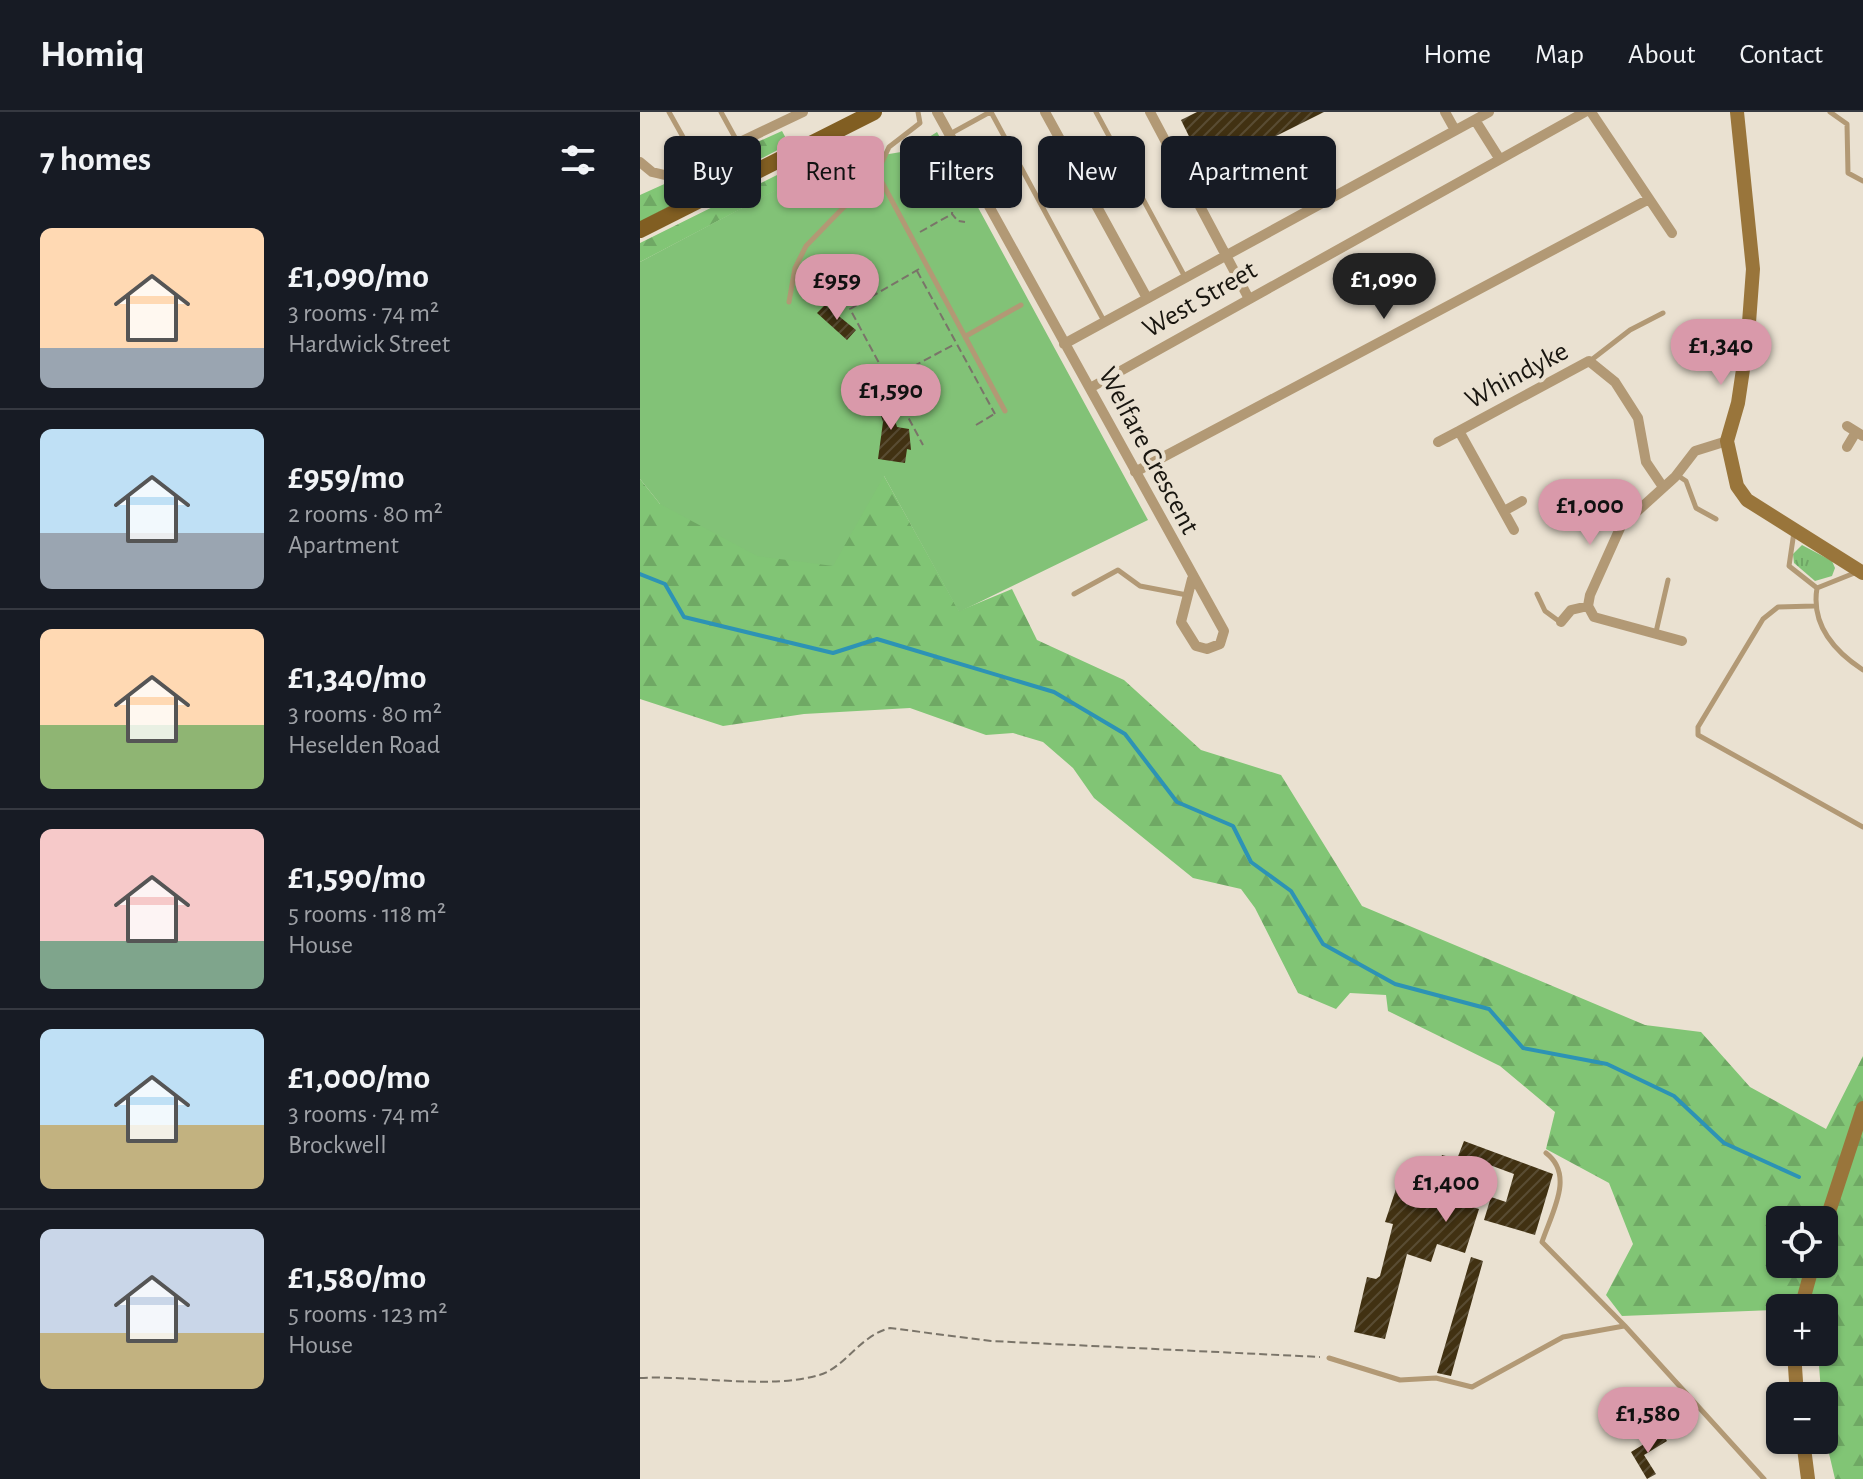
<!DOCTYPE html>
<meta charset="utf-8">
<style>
:root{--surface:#171b24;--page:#242831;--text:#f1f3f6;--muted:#9ea1a6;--line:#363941;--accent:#d999aa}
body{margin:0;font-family:"Alegreya Sans",sans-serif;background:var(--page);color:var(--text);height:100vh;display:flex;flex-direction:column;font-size:30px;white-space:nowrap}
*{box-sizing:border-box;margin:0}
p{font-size:26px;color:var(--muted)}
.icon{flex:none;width:44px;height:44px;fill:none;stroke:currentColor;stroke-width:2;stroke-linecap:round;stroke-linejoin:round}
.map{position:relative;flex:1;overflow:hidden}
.details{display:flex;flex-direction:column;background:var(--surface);width:640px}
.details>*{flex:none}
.banner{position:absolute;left:24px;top:24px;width:760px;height:72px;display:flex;gap:16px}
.fabs{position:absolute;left:1126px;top:1094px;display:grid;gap:16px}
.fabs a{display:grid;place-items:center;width:72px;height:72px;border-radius:12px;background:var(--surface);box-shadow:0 2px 6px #0004;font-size:40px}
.price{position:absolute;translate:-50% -68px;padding:0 18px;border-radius:28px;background:var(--accent);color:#111;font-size:26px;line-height:52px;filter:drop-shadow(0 2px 4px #0008)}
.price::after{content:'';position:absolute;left:50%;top:48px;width:24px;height:18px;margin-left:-12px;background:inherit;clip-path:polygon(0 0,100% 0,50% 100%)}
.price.selected{background:#222;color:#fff}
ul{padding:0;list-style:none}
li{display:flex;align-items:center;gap:24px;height:200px;padding:0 40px}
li+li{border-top:2px solid var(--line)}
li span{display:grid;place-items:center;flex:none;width:224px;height:160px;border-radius:12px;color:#555}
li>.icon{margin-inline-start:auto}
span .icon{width:96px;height:96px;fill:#fffc;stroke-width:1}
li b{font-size:34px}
h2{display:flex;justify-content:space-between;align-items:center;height:96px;padding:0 40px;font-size:34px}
.pill{padding:0 28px;border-radius:12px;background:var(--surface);box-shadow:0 2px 6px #0004;font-size:28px;line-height:72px}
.pill.selected{background:var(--accent);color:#111}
header{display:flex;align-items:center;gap:48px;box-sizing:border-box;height:112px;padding:0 40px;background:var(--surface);border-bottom:2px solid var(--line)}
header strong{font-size:38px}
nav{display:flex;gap:44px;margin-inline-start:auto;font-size:28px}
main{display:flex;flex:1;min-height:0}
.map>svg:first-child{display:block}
.grass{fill:url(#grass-tufts)}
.forest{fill:url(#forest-firs);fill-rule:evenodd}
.park{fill:#82c277}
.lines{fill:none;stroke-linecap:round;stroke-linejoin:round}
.stream{stroke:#2d93b5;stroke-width:4}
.building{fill:url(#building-hatch)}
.path{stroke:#7a7469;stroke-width:2;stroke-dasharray:8 4;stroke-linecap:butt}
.lane{stroke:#b29975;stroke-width:5}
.street{stroke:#b29975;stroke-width:10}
.secondary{stroke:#99753b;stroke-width:14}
.primary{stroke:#815e22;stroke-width:16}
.labels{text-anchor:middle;stroke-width:8;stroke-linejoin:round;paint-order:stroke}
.street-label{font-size:28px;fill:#18150f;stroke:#eae1d1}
</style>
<header>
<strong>Homiq</strong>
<nav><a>Home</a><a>Map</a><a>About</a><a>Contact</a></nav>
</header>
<main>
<section class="details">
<h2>7 homes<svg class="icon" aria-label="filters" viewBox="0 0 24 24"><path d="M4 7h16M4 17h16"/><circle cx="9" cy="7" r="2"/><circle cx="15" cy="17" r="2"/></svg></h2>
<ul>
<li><span style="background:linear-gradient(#ffd9b3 75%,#9aa5b1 0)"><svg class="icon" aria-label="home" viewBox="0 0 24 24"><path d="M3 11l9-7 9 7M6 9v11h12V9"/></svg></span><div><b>£1,090/mo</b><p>3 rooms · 74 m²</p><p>Hardwick Street</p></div></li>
<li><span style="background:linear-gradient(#bfe0f5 65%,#9aa5b1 0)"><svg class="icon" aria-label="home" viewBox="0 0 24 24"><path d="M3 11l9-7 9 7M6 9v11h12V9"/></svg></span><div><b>£959/mo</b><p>2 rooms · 80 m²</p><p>Apartment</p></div></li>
<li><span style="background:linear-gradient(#ffd9b3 60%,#8fb573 0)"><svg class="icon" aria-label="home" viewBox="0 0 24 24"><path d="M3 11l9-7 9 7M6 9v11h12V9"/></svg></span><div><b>£1,340/mo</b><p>3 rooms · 80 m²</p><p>Heselden Road</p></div></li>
<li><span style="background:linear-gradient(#f6c9c9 70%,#7fa58c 0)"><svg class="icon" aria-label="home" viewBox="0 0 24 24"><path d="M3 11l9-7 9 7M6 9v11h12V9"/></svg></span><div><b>£1,590/mo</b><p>5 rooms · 118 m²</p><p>House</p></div></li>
<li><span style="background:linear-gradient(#bfe0f5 60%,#c2b280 0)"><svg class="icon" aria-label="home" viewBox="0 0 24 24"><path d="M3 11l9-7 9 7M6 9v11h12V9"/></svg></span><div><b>£1,000/mo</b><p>3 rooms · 74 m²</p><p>Brockwell</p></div></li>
<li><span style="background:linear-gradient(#c9d6e8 65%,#c2b280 0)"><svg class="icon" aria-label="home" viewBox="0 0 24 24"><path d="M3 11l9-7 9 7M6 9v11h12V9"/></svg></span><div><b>£1,580/mo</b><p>5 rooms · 123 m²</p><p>House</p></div></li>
</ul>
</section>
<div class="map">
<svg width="1223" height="1367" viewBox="0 0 1223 1367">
<defs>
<pattern id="grass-tufts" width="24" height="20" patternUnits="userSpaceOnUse" patternTransform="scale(2)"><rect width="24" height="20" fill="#82c277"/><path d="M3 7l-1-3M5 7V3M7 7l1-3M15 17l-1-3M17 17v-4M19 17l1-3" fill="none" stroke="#70a666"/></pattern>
<pattern id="forest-firs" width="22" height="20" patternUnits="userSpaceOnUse" patternTransform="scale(2)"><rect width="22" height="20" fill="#81c575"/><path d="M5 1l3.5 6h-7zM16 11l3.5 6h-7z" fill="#6fa864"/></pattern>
<pattern id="building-hatch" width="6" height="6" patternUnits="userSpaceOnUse" patternTransform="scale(2)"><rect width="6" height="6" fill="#413112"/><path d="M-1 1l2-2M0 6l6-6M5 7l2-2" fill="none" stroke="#594c33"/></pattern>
</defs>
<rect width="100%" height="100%" fill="#eae1d1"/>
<!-- grass -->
<path class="grass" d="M1162,433l30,16 3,7 -3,8 -17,5 -21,-18 -1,-9z"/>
<!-- forest -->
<path class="forest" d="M142,19l7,13 -149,78v-27z
M149,57l7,11 -156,82v-19z
M244,364l75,135 53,-22 25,51 87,40 77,70 80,25 81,131 283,119 56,7 49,55 76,42 37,-73v423h-28l-11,-47 -6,-80h6v-44l-202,8 -16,-21 27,-51 -24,-61 -63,-34 9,-37 -55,-46 -112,-55 -2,-16 -36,-2 -14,16 -38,-16 -43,-85 -14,-19 -48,-11 -99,-80 -21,-30 -30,-26 -30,-9 -27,2 -76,-27 -106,6 -81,12 -83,-27v-220l20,25zM1140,1108h44v44h-44z"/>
<!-- park -->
<path class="park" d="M297,20l211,388 -189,92 -75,-136 -51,90 -76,-10 -97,-52 -20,-25v-217l232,-123 11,16 24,-4z"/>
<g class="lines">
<!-- stream -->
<path class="stream" d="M0,462l25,10 19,33 149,36 44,-14 177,53 71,42 52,68 56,24 18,36 40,29 32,53 72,40 94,25 34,39 84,16 67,32 50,47 75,34"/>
</g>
<!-- building -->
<path class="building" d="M557,0h127l-118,59 -25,-51z
M185,193l31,25 -9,10 -30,-27z
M245,275l12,40 12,2 2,21 -4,-1 -2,14 -27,-4 5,-37 -10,-32z
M824,1029l89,33 -18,61 -51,-15 7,-23 15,5 8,-28 -43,-16 -14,44 22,7 -14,44 -28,-9 -6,18 -24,-8 -22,85 -31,-7 13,-55 9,2 4,-3 13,-52 -8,-2 13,-39 31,10 13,-38 15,4z
M831,1145l12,4 -32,115 -14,-3z
M1022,1321l5,8 -23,14 12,19 -9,5 -16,-27z"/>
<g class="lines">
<!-- path -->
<path class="path" d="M313,88l-1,14 6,7 7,1
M280,120l32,-18
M279,157l-69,40 73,136
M277,159l78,143
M231,277l84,-45
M336,313l20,-12
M0,1266c54,-3 130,12 179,-3 26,-7 40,-39 71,-47l101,13 329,16"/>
<!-- lane -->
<path class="lane" d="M29,0l28,50
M81,0l17,31
M351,0l113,209
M456,0l89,165
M1190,0l17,12 1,49 15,8
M310,22l40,-22
M237,61l128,238
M551,73l62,-33
M149,190l6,-34 11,-22 71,-73 12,-26 31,-24 -2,-11
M326,224l55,-31
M950,249l40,-31 33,-17
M1037,363l9,6 10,27 20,11
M1154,420l-5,34 28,22 40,-16
M1177,476c-6,36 17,63 46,82
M434,482l44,-24 22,16 47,9
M897,482l8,17 15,11
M1174,494l-36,1 -15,12 -65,108v8l165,92
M1016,520l12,-52
M906,1041c29,22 6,59 -4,89l83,84 139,153
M689,1246l71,22 36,-2 36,9 91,-50 61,-11"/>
<!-- street -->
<path class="street" d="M297,0l287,519 -4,13 -13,5 -11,-3 -15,-24 11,-43
M405,0l102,186
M510,0l98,185
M805,0l10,18
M951,0l81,121
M835,8l24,38
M0,50l12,10 17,4 134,-64
M424,232l425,-232
M450,276l495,-276
M1207,314l16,10
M798,330l21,-11
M1207,335l9,-15
M495,360l514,-273
M864,399l18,-10
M874,418l-55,-99 130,-70 26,21 23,36 8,44 17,25
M921,510l10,-12 17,-4
M1042,529l-88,-24 -6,-11 2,-11 31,-69 54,-49 20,-26 32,-10"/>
<!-- secondary -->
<path class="secondary" d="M1097,0l16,157 -5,67 -10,67 -11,38 10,45 10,14 116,73
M1184,1115l39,-119
M1161,1196l12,-44
M1154,1240l3,44
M1163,1328l5,39"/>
<!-- primary -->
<path class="primary" d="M0,118l234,-118"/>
</g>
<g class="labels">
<!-- street labels -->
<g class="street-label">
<text transform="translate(559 186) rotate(-30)" y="10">West Street</text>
<text transform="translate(876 262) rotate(-28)" y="10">Whindyke</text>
<text transform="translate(510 338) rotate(62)" y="10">Welfare Crescent</text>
</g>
</g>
</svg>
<div class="fabs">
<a><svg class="icon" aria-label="locate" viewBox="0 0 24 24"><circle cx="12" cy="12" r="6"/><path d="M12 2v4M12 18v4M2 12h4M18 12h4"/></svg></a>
<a>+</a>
<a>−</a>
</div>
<b class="price selected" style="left:744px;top:209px">£1,090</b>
<b class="price" style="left:197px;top:210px">£959</b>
<b class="price" style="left:1081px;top:275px">£1,340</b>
<b class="price" style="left:251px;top:320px">£1,590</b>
<b class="price" style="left:950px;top:435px">£1,000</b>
<b class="price" style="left:806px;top:1112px">£1,400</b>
<b class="price" style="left:1008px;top:1343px">£1,580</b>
<div class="banner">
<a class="pill">Buy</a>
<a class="pill selected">Rent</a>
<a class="pill">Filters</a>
<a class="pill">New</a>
<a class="pill">Apartment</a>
</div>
</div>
</main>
